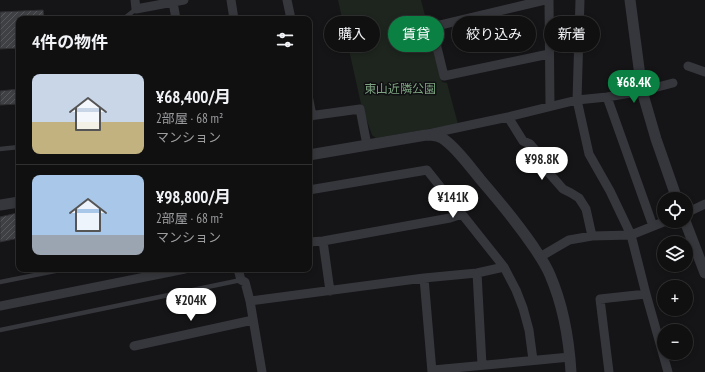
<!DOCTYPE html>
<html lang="ja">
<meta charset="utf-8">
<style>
:root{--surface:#101011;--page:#19191a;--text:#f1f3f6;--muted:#9c9d9f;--line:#303031;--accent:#0b8043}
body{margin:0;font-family:"PT Sans Narrow","Noto Sans JP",sans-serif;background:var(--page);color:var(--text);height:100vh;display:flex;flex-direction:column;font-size:15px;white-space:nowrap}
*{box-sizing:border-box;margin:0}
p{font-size:13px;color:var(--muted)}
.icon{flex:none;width:22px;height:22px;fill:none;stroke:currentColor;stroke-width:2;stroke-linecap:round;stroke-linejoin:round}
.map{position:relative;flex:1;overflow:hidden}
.drawer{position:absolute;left:16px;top:16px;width:296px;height:256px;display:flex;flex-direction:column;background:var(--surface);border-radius:8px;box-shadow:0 2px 6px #0003,0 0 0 1px var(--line)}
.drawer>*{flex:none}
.hud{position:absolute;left:324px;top:16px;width:321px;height:36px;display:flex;gap:8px}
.fabs{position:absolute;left:657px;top:192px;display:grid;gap:8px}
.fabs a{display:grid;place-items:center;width:36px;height:36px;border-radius:50%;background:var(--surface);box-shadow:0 2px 6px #0003,0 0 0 1px var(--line);font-size:20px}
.price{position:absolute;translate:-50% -34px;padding:0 9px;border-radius:14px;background:#fff;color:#222;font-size:13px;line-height:26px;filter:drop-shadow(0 1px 2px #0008)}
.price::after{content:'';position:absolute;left:50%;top:24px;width:12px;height:9px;margin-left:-6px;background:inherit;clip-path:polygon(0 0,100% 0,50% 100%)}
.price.on{background:var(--accent);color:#fff}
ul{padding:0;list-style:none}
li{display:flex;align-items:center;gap:12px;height:100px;padding:0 16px}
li+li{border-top:1px solid var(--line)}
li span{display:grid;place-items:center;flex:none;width:112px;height:80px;border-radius:8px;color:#555}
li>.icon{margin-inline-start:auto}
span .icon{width:48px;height:48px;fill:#fffc;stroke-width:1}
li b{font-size:17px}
h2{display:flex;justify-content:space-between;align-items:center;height:48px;padding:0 16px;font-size:17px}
.tag{padding:0 14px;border-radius:18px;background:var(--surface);box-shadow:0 2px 6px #0003,0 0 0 1px var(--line);font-size:14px;line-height:36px}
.tag.on{background:var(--accent);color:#fff}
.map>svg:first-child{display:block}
.green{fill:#1d251e}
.building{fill:url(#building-hatch);stroke:#2f2f33}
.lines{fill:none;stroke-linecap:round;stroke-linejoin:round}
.service{stroke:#36373c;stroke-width:4.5}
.minor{stroke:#36373c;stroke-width:9}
.tertiary{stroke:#36373c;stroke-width:11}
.labels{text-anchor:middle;stroke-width:3;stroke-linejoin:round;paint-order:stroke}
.park-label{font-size:12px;fill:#7da381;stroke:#101012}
</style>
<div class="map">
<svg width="705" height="372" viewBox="0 0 705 372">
<defs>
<pattern id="building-hatch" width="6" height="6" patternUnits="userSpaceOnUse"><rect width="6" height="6" fill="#3f4044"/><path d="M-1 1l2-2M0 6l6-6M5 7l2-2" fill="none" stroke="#58595d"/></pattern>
</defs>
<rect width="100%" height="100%" fill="#151517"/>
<!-- green -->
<path class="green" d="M338,0h83l21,82 5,1 11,41 -82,14 -4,-3 -11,-31z"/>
<!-- building -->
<path class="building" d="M43,10l1,9h-25v29l-19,1v-37z
M19,89v15l-19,1v-14z
M17,213l1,3 1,-1v23l-19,4v-25z"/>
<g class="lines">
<!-- service -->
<path class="service" d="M127,19l-1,-2 10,-8
M0,149l19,-2
M0,282l65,-13
M0,330l241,-50"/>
<!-- minor -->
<path class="minor" d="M135,0l1,9 48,-9
M231,0l3,19
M287,0l4,19
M545,0l-113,27 12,49 105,-22
M549,0l1,106
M580,0l-3,100 12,54 21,37 21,44 15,59 22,78
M173,2l3,17
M688,66l17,6
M607,97l46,129
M309,100l3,16
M309,116l51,-7 7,36
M508,117l15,24 7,3 8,9 4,12 21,24 8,4 8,5 7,11 6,27
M428,134l80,-17 69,-17 30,-3 35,-6 31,-8
M309,190l118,-20 77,97 12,23 7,18 6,22 4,30
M686,213l19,-9
M323,241l7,50
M309,242l14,-1 127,-23 12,-4
M540,257l29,-17 23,-4 39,-1 35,-14
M238,269l3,11 4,2 5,19 12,71
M477,273l5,92
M424,278l8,94
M250,301l174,-23 53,-5 27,-6
M0,306l185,-37
M134,346l119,-26
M433,370l137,-13
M609,372l-9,-73 46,-5"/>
<!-- tertiary -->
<path class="tertiary" d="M630,0l12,91 14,48 21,60
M309,155l117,-20c7,0 15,1 20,6 12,9 25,27 34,38 19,22 37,44 53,67 6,9 13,19 17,29 13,30 19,64 21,97
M0,205l19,-3
M685,221l20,52"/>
</g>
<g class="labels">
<!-- park labels -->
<g class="park-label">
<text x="400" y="93">東山近隣公園</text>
</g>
</g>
</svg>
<div class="fabs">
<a><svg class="icon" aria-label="locate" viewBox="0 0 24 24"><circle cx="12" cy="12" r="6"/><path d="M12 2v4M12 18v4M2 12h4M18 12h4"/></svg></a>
<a><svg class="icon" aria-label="layers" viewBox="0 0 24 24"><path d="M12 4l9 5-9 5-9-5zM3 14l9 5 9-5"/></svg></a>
<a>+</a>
<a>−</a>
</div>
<b class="price on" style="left:634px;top:104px">¥68.4K</b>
<b class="price" style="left:542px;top:181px">¥98.8K</b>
<b class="price" style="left:453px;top:219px">¥141K</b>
<b class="price" style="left:191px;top:322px">¥204K</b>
<div class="hud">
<a class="tag">購入</a>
<a class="tag on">賃貸</a>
<a class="tag">絞り込み</a>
<a class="tag">新着</a>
</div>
<section class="drawer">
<h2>4件の物件<svg class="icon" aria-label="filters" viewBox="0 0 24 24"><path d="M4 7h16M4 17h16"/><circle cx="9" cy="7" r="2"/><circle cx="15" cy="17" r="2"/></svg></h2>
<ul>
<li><span style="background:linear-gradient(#c9d6e8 60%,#c2b280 0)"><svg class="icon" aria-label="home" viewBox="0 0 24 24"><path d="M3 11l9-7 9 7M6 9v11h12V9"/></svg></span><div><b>¥68,400/月</b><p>2部屋 · 68 m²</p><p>マンション</p></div></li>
<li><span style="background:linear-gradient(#a9c7e8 75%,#9aa5b1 0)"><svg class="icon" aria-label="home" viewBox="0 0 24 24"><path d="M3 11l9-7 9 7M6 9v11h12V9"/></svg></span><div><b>¥98,800/月</b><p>2部屋 · 68 m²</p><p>マンション</p></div></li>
</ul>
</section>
</div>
